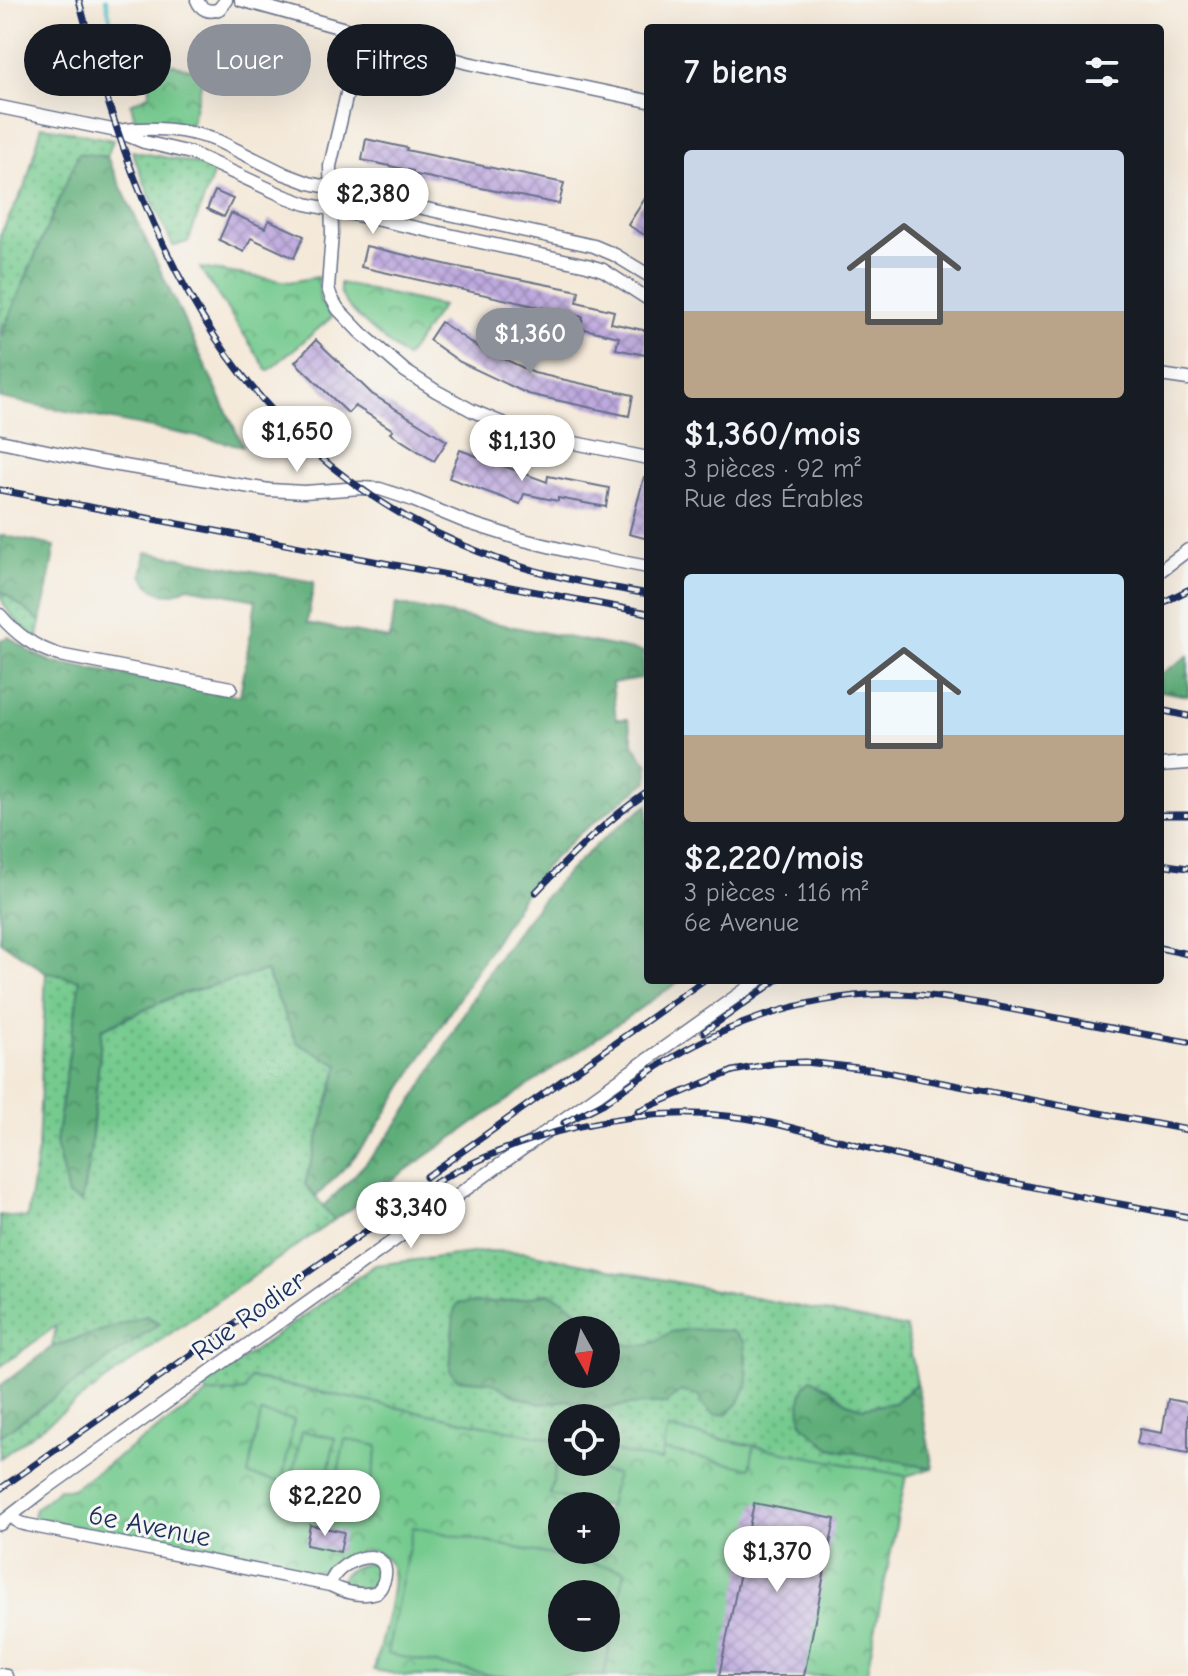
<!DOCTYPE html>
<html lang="fr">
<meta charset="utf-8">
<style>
:root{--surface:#171b24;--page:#242831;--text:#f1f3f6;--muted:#9ea1a6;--accent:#8c9099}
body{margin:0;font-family:"Comic Neue",sans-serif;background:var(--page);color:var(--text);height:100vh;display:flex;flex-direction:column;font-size:30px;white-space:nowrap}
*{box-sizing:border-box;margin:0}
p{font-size:26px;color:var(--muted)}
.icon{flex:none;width:44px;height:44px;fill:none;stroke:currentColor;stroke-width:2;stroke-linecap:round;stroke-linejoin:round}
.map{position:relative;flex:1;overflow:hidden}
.panel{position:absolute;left:644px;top:24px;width:520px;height:960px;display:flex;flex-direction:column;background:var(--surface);border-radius:8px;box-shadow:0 8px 32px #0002}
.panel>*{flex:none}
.guide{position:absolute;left:24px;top:24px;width:500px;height:72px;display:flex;gap:16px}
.needle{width:52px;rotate:172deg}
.fabs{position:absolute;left:548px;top:1316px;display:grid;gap:16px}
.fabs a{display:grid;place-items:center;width:72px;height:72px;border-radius:50%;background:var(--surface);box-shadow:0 8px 32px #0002;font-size:40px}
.price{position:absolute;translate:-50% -68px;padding:0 18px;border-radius:28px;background:#fff;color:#222;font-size:26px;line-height:52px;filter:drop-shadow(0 2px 4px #0008)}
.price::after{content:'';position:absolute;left:50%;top:48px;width:24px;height:18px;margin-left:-12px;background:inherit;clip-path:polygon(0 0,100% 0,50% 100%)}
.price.selected{background:var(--accent);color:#fff}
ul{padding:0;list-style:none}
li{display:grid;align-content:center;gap:16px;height:424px;padding:0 40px}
li span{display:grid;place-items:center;height:248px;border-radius:8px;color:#555}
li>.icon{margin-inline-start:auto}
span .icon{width:144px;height:144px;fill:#fffc;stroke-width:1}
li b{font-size:34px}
h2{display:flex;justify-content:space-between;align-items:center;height:96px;padding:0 40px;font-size:34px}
.pill{padding:0 28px;border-radius:36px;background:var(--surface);box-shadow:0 8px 32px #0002;font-size:28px;line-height:72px}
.pill.selected{background:var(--accent);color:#fff}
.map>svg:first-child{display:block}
.grass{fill:url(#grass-dots);stroke:#487c76;stroke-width:2;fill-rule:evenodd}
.forest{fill:url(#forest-crowns);stroke:#3d6e6c;stroke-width:2}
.park{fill:url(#park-crowns);stroke:#487c76;stroke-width:2;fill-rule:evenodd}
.pitch{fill:#74ca8e;stroke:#487c76;stroke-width:2;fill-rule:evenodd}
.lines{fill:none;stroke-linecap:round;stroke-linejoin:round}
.stream{stroke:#50bec8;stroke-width:4}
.building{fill:url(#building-cross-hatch)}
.street-casing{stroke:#677089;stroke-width:15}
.street{stroke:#fff;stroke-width:12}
.rail-casing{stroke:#1b2f5e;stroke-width:7}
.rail{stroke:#f6f6f2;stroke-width:4;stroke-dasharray:12;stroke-linecap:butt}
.labels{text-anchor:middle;stroke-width:6;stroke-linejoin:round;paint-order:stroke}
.street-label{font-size:28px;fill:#1b2f5e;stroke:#f6f6f2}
</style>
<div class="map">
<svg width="1188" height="1676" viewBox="0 0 1188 1676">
<defs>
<pattern id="grass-dots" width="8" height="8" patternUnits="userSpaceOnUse" patternTransform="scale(2)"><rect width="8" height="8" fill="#74ca8e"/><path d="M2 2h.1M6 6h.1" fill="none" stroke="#5ea477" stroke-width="1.8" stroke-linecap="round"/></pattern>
<pattern id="forest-crowns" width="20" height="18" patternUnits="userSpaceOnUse" patternTransform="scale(2)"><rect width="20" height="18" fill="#5fae79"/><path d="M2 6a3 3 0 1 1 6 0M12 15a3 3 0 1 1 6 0" fill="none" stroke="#4e8e66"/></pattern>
<pattern id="park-crowns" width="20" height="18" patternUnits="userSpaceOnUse" patternTransform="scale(2)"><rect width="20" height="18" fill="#74ca8e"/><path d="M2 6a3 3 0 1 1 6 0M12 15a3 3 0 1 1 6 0" fill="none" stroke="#5ea477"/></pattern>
<pattern id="building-cross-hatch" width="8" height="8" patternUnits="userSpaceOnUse" patternTransform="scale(2)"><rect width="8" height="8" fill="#bea9de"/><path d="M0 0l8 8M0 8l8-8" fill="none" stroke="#9a8ab7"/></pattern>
</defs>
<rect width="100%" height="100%" fill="#f6f6f2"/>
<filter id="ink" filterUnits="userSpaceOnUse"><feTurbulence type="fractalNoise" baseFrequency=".0125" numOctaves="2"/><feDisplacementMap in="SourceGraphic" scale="16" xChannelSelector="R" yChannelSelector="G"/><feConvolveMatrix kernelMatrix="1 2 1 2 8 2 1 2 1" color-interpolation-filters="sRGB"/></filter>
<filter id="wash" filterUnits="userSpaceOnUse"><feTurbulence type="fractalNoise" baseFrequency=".006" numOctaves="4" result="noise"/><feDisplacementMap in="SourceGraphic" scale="32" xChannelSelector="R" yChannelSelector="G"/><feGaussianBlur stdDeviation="1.8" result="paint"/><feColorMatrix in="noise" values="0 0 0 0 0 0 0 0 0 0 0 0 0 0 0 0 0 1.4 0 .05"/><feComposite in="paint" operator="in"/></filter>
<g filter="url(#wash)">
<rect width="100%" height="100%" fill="#f4e9d9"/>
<!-- grass -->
<path class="grass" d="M42,126l71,14 -6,17 -28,-3 -79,183v-102l26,-51z
M132,151l62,12 20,9 -26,70 -15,4 -23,-50z
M0,590l41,32 -3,15 -4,-1c-13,-11 -34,-27 -34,-46z
M266,971l31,72 42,22 -34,119 29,36 -166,115 -168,123v-22l159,-113 -13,-7 -94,31 4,-21 -56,41v-152l27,3 11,-68 8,-178 34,8 -24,163 25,59 9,-48 12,-125 75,-34z
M488,1251l36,1 382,76 11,55 -23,20 -32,5 -15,-5 -18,-15 1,60 103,20 -27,8 -238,-47 -7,32 -55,-11v-32h-44v23l-311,-63 -6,13 -37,3 -5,-7 172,-122zM548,1293l15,7 65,45h21l22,-13 77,50 -10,22 -11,10 -26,-18 -20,-5 -15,12 -37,2 -30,4 -32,-9 -26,4 -50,-22 -41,-12 8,-67c30,0 60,-1 90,-10z
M367,1563l6,1 6,10 -5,12c-24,10 -55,-9 -7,-23z"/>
<!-- forest -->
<path class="forest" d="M79,153l28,4 136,289 -243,-48v-60z
M0,535l55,11 -14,76 -41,-32z
M146,552l168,30 -7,41 82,16 7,-35 248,48 -2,26 -30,5 4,36h12l6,26 14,20v16l-69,53 -33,32 -21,27 -150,238 -25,31 -34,35 -11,-13 34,-119 -42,-22 -31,-72 -89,24 -75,34 -12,125 -9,48 -13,-6 -12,-53 24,-163 -34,-8 -46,-31v-301l9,-3 25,17 18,8 188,34 16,-96 -68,-13 -15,7 -13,-1 -10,-7 -8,-11z
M1188,656v40l-28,-5v-16z
M648,805v175h33l-347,240 -11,-14c36,-33 69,-70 94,-112 26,-42 48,-86 75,-127 43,-65 91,-118 156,-162z
M548,1293l15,7 41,30h-42v44h44v-43l22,14h21l22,-13 20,-3 41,2 12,11 4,40 -10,22 -11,10 -13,1 -11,-10 -3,-9 -19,-5 -15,12 -37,2 -30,4 -32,-9 -26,4 -25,-8 -25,-14 -34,-3 -7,-9 4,-59 4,-8c31,0 60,-1 90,-10z
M146,1316l14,7 -160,113v-50l52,-39z
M811,1379l18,9 18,15 15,5 32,-5 23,-20 16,85 -103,-20 -28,-24c-2,-17 -5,-34 9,-45z"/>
<!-- park -->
<path class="park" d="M146,57l58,16 -13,52 -56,-5 -4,-16 19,-10z
M200,268l89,14 29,-5 2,24 12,16 -64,54z
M340,283l102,23 -36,52c-14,-12 -58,-46 -64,-62 -3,-5 -2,-7 -2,-13z
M250,1378l312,63v21h44v-12l55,11 7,-32 238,47 -40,200h-460l-32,-6c5,-23 22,-80 18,-99 -2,-13 -15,-22 -28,-20 -18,2 -30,20 -52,21l-276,-53 -3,-3 2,-7 24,-20h13l136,-95 37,-3zM562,1506h44v44h-44zM562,1594h44v44h-44z"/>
<!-- pitch -->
<path class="pitch" d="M261,1413l33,7 -12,62 -34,-7z
M668,1429l86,17 -4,22 -87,-18z
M302,1431l33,7 -12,61 -34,-6z
M345,1439l33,7 -12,62 -34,-7z
M557,1462l59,12 -7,33 -59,-12z
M413,1527l212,43 -21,106h-108l-109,-22zM606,1594v44h-44v-44z"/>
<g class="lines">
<!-- stream -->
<path class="stream" d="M106,0l11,49 6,16"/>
</g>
<g id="blocks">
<!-- building -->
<path class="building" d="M366,139l41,9 -1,2 158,33 -5,21 -147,-30 1,-3 -51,-11z
M215,191l18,8 -9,18 -17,-8z
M648,194v43l-20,-12z
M231,213l34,15 4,-8 35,16 -10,22 -43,-20 -7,14 -25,-12z
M366,246l87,20 126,25 -2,11 37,9 -3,12 37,8 -3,24 -29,-6 3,-12 -39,-9 3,-11 -222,-50z
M441,322l48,33 1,-3 44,21 99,22 -4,21 -101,-22 -68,-32 -31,-22z
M316,340l56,54 75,47 -13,20 -44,-28 3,-3 -38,-24 -7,7 -53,-51z
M460,450l87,32 1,-6 61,12 -3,19 -48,-9v3l-34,-7 -4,10 -71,-26z
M644,477l4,1v61l-19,-5z
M1168,1399l20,4v50l-51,-9 3,-15 22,4z
M754,1503l81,16 -31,157h-85z
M310,1525l34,7 -4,20 -34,-7z"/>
</g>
</g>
<g filter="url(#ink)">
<use href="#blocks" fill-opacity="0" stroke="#677089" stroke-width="2"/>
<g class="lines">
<defs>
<path id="street" d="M197,0c4,10 12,13 22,9l7,-9
M241,0l227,63 180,38
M361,34l-31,132 2,67 -4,55 3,9 7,12 22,23 45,39 31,20 37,20 53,22 122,25
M0,107l117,24 27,11 47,11 93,43 22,8 281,61 16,5 45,29
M117,131c33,-5 70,-2 101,10l67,33 24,9 285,63 21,9 33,20
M1160,375l28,4
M0,441l100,21 169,28 35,2 57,-4 19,1 30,10 56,23 54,17 60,15 68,13
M1160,571l28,-21
M0,615c17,20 34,32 59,40l172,33
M1160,765l28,-2
M11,1516l9,7 8,2 302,60c14,7 32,12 47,7 11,-11 13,-34 -7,-35 -16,0 -37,13 -40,28
M0,1524l44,-34 715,-510
M0,1675l6,1"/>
</defs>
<!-- street casing -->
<use href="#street" class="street-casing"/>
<!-- street -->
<use href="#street" class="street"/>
<defs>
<path id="rail" d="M79,0c64,248 159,463 416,558 49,18 102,27 153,36
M0,490l648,123
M1160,604l28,-14
M1160,710l28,6
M1160,815h28
M1160,864l28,4
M536,892c35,-36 70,-72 112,-100
M1160,948l28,6
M704,1032l73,-52
M645,1075c70,-48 156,-79 241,-81 49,-1 97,10 145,19 53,10 105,20 157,29
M638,1111l95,-40 43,-8 30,-1 70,8 312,60
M564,1123l40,-20 48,-34
M426,1177l278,-197
M0,1489l433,-305c89,-52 200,-80 304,-67 28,3 55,11 83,18 41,11 82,22 123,32 81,20 163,34 245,50"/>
</defs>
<!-- rail casing -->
<use href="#rail" class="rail-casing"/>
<!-- rail -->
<use href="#rail" class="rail"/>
</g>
</g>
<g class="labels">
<!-- street labels -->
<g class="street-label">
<text transform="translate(248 1315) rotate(-36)" y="10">Rue Rodier</text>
<text transform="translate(150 1525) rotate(11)" y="10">6e Avenue</text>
</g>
</g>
</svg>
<div class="fabs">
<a><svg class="needle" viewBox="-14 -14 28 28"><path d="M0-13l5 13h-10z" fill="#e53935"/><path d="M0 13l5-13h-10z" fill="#9ea1a6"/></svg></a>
<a><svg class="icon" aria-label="locate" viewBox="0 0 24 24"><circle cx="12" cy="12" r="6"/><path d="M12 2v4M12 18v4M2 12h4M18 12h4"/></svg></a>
<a>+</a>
<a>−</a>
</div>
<b class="price" style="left:373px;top:236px">$2,380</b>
<b class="price selected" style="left:530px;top:376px">$1,360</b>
<b class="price" style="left:297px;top:474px">$1,650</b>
<b class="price" style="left:522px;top:483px">$1,130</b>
<b class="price" style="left:411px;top:1250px">$3,340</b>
<b class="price" style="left:325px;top:1538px">$2,220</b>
<b class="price" style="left:777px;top:1594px">$1,370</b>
<div class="guide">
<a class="pill">Acheter</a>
<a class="pill selected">Louer</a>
<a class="pill">Filtres</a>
</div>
<section class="panel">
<h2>7 biens<svg class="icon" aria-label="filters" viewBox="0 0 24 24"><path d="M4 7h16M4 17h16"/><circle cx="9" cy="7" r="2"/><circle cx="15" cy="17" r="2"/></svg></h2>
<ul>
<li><span style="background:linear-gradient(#c9d6e8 65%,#b9a48a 0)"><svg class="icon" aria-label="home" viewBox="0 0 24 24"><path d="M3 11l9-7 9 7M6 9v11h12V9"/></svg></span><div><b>$1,360/mois</b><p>3 pièces · 92 m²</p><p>Rue des Érables</p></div></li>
<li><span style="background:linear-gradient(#bfe0f5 65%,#b9a48a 0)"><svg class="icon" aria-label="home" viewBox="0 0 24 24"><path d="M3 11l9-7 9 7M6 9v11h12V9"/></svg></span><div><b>$2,220/mois</b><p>3 pièces · 116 m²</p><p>6e Avenue</p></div></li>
</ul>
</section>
</div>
